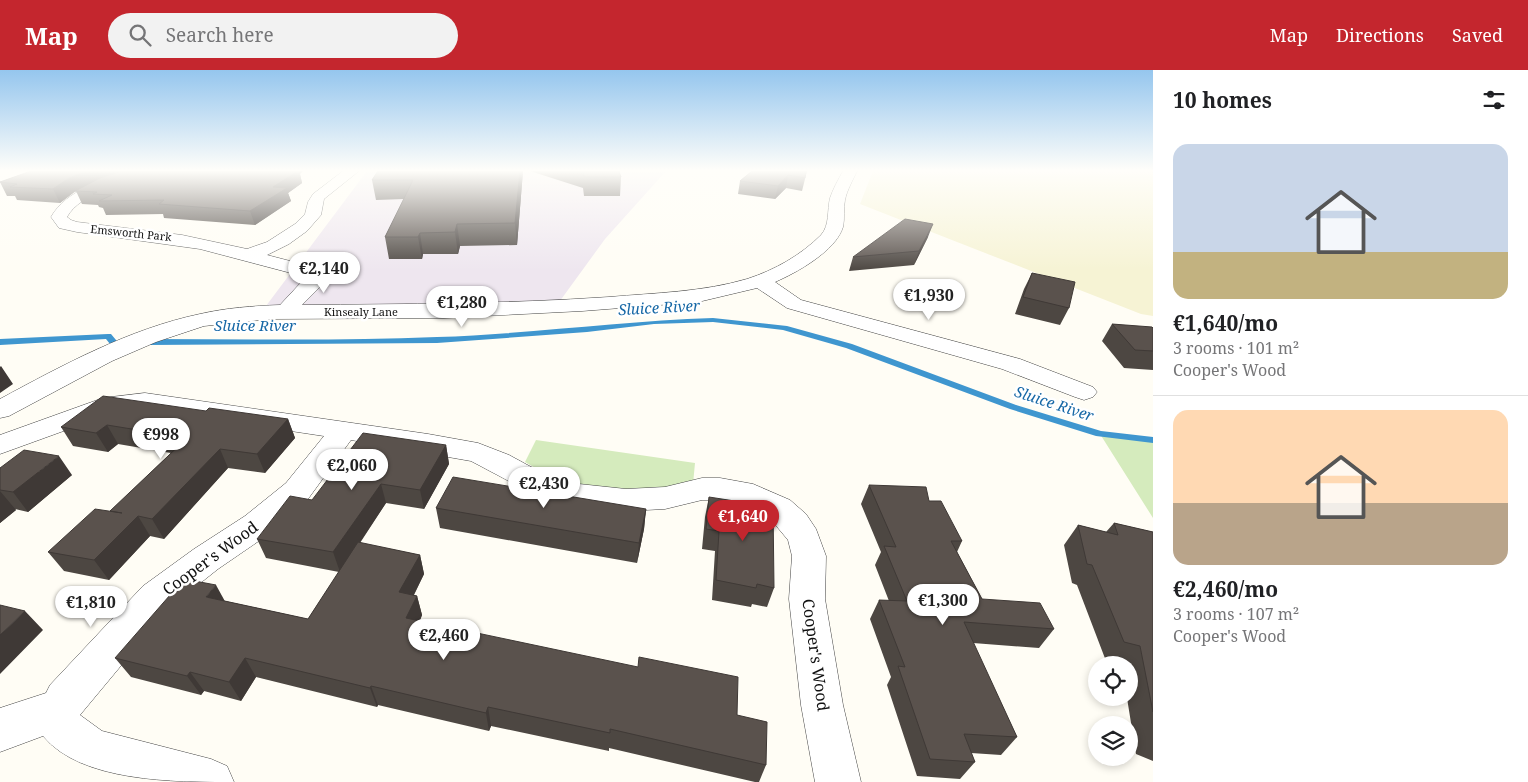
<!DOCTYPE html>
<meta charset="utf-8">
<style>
:root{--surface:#fff;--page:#f2f2f2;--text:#202124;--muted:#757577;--line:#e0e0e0;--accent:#c4262e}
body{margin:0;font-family:"Noto Serif",serif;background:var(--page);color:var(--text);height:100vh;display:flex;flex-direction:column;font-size:19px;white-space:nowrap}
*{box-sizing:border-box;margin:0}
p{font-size:16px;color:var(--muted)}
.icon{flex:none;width:28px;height:28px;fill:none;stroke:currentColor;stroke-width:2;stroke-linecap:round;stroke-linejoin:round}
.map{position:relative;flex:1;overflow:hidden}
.drawer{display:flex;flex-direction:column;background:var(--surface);width:375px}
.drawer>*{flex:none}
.controls{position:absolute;left:1088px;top:586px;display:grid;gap:10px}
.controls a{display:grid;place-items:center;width:50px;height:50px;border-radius:50%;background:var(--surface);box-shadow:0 2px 8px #0003;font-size:25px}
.price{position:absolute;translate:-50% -42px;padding:0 11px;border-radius:18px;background:#fff;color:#222;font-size:16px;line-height:32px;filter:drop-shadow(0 1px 2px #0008)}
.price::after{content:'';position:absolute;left:50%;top:30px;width:15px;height:11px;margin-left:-8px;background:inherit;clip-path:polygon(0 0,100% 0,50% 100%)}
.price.current{background:var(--accent);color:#fff}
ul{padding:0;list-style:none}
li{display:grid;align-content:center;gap:10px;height:265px;padding:0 20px}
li+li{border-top:1px solid var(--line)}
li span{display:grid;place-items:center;height:155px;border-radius:15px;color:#555}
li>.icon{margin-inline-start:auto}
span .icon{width:90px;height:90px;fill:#fffc;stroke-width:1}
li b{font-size:21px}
h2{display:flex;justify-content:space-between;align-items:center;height:60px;padding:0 20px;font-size:21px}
header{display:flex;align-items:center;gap:30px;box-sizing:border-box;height:70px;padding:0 25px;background:var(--accent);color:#fff}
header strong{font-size:24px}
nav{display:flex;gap:28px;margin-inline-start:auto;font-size:18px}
.search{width:350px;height:45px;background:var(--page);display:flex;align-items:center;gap:12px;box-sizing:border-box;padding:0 18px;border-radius:28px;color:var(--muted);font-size:19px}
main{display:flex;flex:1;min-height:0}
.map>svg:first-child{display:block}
.industrial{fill:#eee6ef}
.farmland{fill:#f6f3d4}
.green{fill:#d5ebbd}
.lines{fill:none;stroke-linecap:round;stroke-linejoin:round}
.stream{fill:#3f96cf;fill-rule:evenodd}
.minor-casing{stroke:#444;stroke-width:1}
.minor{fill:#fff;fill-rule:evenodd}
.wall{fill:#4d4742}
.shaded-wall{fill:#3f3936}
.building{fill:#5a524d;stroke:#3f3936}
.labels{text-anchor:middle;stroke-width:5;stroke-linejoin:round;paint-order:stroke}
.far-street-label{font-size:11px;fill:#111;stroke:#fff}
.water-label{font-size:15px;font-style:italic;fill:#1768a6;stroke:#fff}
.near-street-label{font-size:16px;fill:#111;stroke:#fff}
</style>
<header>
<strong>Map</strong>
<div class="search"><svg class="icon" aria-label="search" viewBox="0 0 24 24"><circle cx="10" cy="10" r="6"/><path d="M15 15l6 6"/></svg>Search here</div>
<nav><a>Map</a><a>Directions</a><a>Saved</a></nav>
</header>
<main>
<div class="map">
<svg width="1153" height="712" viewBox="0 0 1153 712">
<rect width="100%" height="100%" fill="#fffdf5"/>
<!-- industrial -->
<path class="industrial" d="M367,101h299l-61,68 -48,66 -294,5z"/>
<!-- farmland -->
<path class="farmland" d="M873,101h280v145l-12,-2 -281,-110z"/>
<!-- green -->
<path class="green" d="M1100,364l53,6v78z
M536,370l159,23 -2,21 -14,3 -77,4 -51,-14 -26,-15z"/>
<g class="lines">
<!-- stream -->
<path class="stream" d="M713,248l74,8 65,18 164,61 85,26 52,6v6l-57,-7 -86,-27 -164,-61 -63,-18 -70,-8 -59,2 -67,8 -150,11 -289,2 -4,-3 4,-3c96,0 193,2 289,-2 92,-3 184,-16 276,-19z
M108,264h3l5,6v4h-6l-4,-5 -106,6v-6z"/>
<defs>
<path id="minor" d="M132,101h21l-2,3c-24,8 -71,19 -84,43l4,3 6,2 105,13 65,14 20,-7 28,-18 10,-10 3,-12 5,-8 30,-23h16l-35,28 -3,16 -14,16 -18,13 -22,11 50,13c9,-9 15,-17 28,-14l2,4 -2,4 -43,43c103,-1 204,-1 307,-8 46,-4 94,-5 138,-18 28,-9 54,-24 74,-44 9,-10 6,-25 9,-37 3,-9 8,-18 13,-27h14c-4,9 -10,19 -12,29 -2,9 0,18 -2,27 -7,24 -47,46 -68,55l26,18 219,59 73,28 4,5 -4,5 -9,3 -9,-3 -73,-28 -215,-61 -30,-20 -59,14 -116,9 -138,7 -173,1 -67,7 -48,16 -44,19 -103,55 -9,2v-19c63,-34 129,-70 200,-85 26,-6 53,-8 80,-9l26,-28 -106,-28 -123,-17 -18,-4 -8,-11c16,-28 52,-36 81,-46z
M145,323l283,41 50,9 31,12 35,19 35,10 47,5 39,-2 37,-9h18l33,6 37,16 16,14 10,15 10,27 -1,43 18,106 18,77h-46l-14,-77 -12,-106 3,-43 -4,-16 -20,-24 -32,-14 -16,-2h-18l-37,9 -39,2 -47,-5 -57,-18 -51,-27 -120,-21 -43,59 -39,35 -51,35 -49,39 -89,107 22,16 109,28 16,7 7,16c-61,0 -153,0 -191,-46l-43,16v-44l46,-15 4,-8 93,-99 51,-37 51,-33 41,-33 38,-47 -179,-27 -29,3 -116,42v-19l103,-37z"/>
</defs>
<!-- minor casing -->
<use href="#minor" class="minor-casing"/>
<!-- minor -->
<use href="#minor" class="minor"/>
</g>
<!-- wall -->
<path class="wall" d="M378,101h145l-6,74 -57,1 -2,8h-35l-1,5h-33l-4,-22 19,-38 -28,1 -4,-20z
M530,101h89l2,6 -1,19h-36l-1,-8z
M752,101h55l-5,20 -16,-3 -11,11 -37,-5 2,-13z
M300,104l2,9 -14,10 3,8 -36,24 -91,-7 -1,-4 -57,1 -3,-7 -4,-1 -1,-2 -16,-1 -6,-13 -16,12 -43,-3 -2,-4h-8l-7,-14z
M928,167l-14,28 -65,6 4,-14z
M1032,203l37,35 -9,17 -45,-11 9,-25z
M1112,254l41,4v42l-29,-2 -22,-27z
M206,341l82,8 7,19 -30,35 -37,-5 -64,71 -14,-3 -41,44 -45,-9 -16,-19 62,-40 61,-59 -53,-9 -10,8 -35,-6 -12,-19z
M446,375l3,19 -25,45 -38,-6 -26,40 60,12 4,19 -10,21 3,1 5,19 -2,6 317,94 29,50 -7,17h-4l-146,-34v3l-118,-25 -2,5 -111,-26 -1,2 -121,-30 -15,24 -37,-10 -3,4 -70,-18 -16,-19 110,-57 83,18 31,-47 -73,-14 -9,-19 55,-39z
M0,398l72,7 -44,37 -13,-3 1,1 -16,13z
M869,415l60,16 33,40 -5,11 25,47 72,30 -15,19 -66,-5 44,94 -16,18 -30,-2 4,9 -15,17 -43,-3 -30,-91 4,-8 -21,-58 9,-19 10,1 -14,-36 6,-13 -20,-48z
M709,427l65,91 -7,19 -15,-3 -1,3 -39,-7 3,-49 -13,-2 3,-32z
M436,438l210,1 -2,20 -7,34 -197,-35z
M1114,453l39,9v229l-17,-7 -9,-56h2v-33h-8l-15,-4 -29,-76 -5,-2 -8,-38 14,-20 28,7z"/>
<!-- shaded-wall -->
<path class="shaded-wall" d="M86,101h40l-17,6 -34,14 -15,12 -7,-14 16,-11z
M286,101h17l-3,3 2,9 -14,10 3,8 -36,24 -5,-14 23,-24z
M520,101h3l-6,74 -2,-22z
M788,105l-2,13 -11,11 3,-13z
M457,154l3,22 -2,8 -3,-22z
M933,154l-5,13 -14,28 5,-14z
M420,163l3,21 -1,5 -4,-22z
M1,296l12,18 -13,9v-26z
M288,349l7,19 -30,35 -8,-19z
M107,355l11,19 -10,8 -12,-19z
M446,375l3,19 -25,45 -4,-19z
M220,379l8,19 -64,71 -12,-20z
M59,386l13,19 -44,37 -15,-20z
M381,414l5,19 -46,69 -7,-20z
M0,421l16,19 -16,13z
M646,439l-2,20 -7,34 2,-20z
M138,446l12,20 -41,44 -15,-20z
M420,485l4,19 -19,38 -6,-20z
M216,515l11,20 -21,-8z
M417,526l5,19 -11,22 -5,-19z
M25,541l18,19 -43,44v-39z
M245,588l11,19 -15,24 -12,-19z
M190,602l14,19 -3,4 -14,-19z
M371,616l7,19 -1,2 -7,-19z
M488,637l3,19 -2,5 -3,-18z"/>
<!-- building -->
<path class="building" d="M31,101h55l-17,7 -16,11 -43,-2 7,-3 -17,-2z
M122,101h176l-25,16 14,1 -37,23 -91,-7 5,-4 -65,1 13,-6 -19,-1 4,-2 -22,-1 25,-13z
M378,101h142l-5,52 -58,1 -2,8 -35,1 -2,4h-33l28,-57h-41z
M583,101h36l2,6h-37z
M752,101h54l-1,7 -17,-3 -10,11 -38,-5z
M905,149l28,5 -14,27 -66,6z
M1032,203l43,9 -6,26 -46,-11z
M1112,254l40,3 1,1v23l-18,-1z
M103,326l103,15 3,-3 79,11 -31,35 -37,-5 -68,70 -14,-3 -44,44 -46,-8 47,-43 27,4 -12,-2 77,-73 -80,-13 -11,8 -35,-6z
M363,363l83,12 -26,45 -39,-6 -48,68 -76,-13 33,-43 22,4z
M24,380l35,6 -46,36 -13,-2v-22z
M453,407l193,32 -7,34 -203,-35z
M869,415l57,2 3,14h12l21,40h-11l31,58 58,4 14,26 -90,-7 53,115 -53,-3 11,28 -45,-3 -32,-93 7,1 -26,-67 28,1 -23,-55 12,1z
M709,427l64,10 1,81 -17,-4 -1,4 -40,-8 3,-49 -13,-2z
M1114,453l39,9v180l-13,-66 -16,-4 -32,-77 -5,-1 -9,-39 40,10z
M358,472l62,13 -21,37 18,4 -11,22 232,49 1,-10 99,20 -1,38 30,7 -1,43 -156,-36v4l-122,-26 -2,6 -115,-27 -1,2 -125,-30 -16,24 -39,-10 -3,4 -72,-18 69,-79 32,6 -10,12 102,22z
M0,535l25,6 -25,24z"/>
<!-- sky -->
<linearGradient id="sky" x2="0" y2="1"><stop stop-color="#95c6ee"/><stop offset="0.5" stop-color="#fffefa"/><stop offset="1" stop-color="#fffefa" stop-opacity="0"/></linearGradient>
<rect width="1153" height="201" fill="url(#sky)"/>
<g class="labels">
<!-- far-street labels -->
<g class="far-street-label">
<text transform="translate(131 163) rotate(6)" y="4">Emsworth Park</text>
<text x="361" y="246">Kinsealy Lane</text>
</g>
<!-- water labels -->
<g class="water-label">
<text transform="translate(659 238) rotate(-3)" y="5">Sluice River</text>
<text x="255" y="261">Sluice River</text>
<text transform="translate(1054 334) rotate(18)" y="5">Sluice River</text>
</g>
<!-- near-street labels -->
<g class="near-street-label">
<text transform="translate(210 488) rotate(-36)" y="6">Cooper's Wood</text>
<text transform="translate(816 585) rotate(82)" y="6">Cooper's Wood</text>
</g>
</g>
</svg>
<div class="controls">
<a><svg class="icon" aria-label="locate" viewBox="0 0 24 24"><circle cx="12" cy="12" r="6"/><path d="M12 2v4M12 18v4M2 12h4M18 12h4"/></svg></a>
<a><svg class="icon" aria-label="layers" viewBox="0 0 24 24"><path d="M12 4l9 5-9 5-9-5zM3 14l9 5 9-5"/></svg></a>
</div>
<b class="price" style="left:324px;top:224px">€2,140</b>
<b class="price" style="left:929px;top:251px">€1,930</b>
<b class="price" style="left:462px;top:258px">€1,280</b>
<b class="price" style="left:161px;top:390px">€998</b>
<b class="price" style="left:352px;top:421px">€2,060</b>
<b class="price" style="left:544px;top:439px">€2,430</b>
<b class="price current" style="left:743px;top:472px">€1,640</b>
<b class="price" style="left:943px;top:556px">€1,300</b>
<b class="price" style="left:91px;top:558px">€1,810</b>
<b class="price" style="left:444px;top:591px">€2,460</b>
</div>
<section class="drawer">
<h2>10 homes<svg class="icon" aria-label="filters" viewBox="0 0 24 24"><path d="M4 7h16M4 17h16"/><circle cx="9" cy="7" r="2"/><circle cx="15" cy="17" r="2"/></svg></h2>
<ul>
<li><span style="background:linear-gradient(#c9d6e8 70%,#c2b280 0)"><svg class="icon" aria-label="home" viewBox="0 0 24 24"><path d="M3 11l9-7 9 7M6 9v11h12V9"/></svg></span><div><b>€1,640/mo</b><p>3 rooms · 101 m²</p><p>Cooper's Wood</p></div></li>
<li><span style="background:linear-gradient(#ffd9b3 60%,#b9a48a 0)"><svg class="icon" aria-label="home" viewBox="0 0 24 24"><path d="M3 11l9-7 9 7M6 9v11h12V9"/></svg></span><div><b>€2,460/mo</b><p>3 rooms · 107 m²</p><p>Cooper's Wood</p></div></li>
</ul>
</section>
</main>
